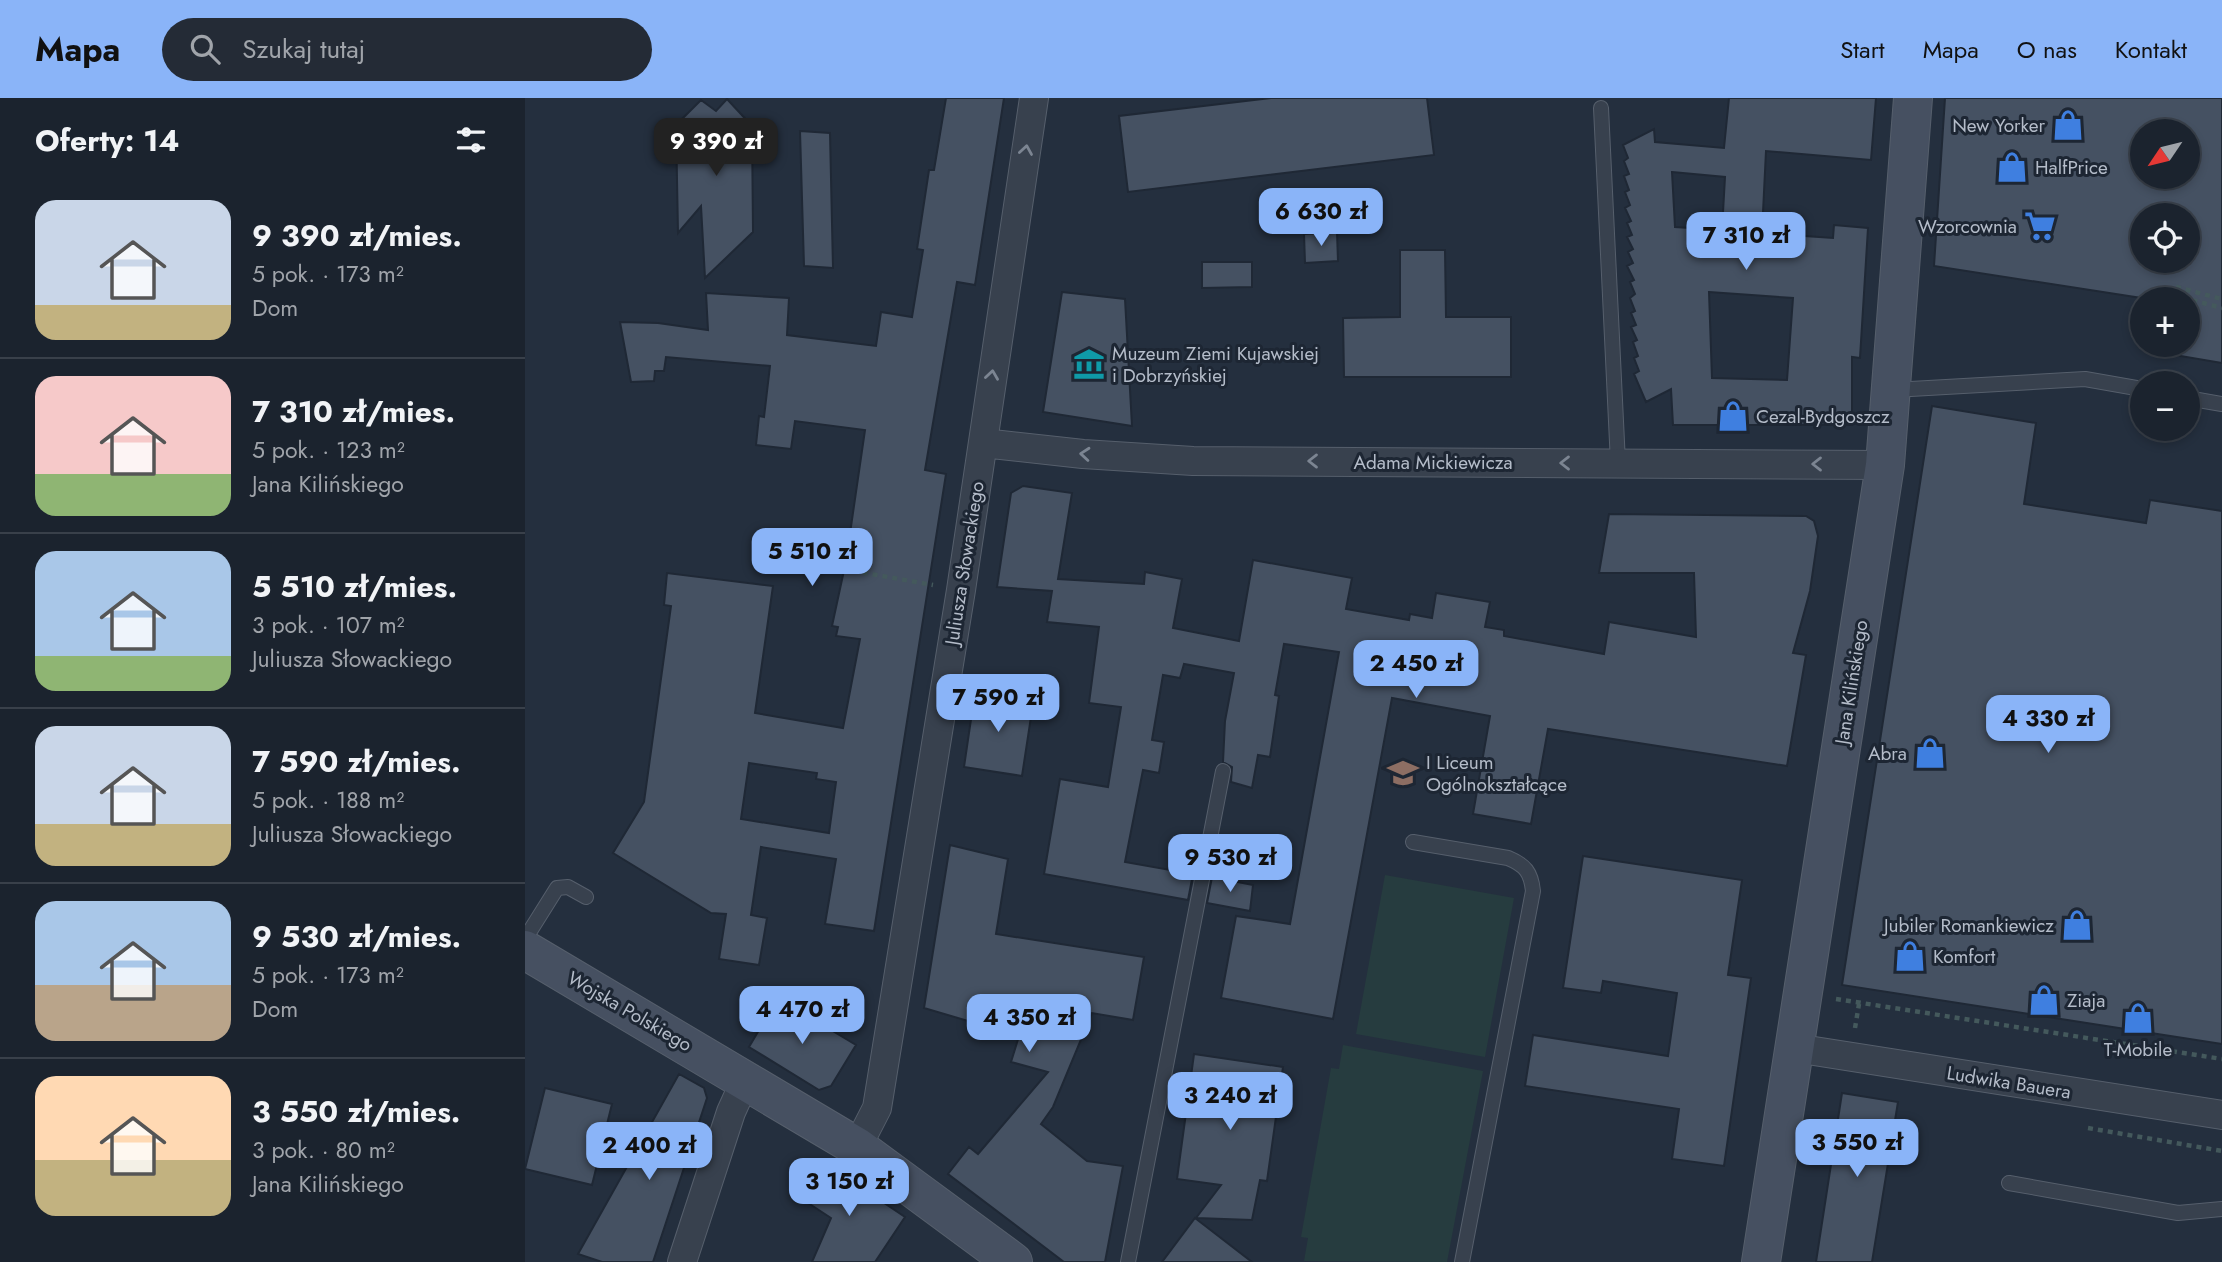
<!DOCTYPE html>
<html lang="pl">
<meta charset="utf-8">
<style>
:root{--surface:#1b232e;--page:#242b36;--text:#f1f3f6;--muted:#a0a4aa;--line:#39404a;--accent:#8ab4f8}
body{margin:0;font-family:Jost,sans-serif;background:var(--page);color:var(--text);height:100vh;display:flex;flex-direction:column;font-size:26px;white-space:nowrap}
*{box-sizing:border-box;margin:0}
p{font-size:23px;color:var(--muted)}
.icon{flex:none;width:38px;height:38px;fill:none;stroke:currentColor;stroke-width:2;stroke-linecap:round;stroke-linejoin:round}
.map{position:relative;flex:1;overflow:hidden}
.sheet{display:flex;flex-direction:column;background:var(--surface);width:525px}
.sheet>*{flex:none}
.needle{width:46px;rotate:235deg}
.controls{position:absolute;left:1605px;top:21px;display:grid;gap:14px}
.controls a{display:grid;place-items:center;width:70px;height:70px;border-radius:50%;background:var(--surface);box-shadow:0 4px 10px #0003,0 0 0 2px var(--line);font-size:35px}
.price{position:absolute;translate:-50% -60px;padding:0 16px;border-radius:14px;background:var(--accent);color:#111;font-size:23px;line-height:46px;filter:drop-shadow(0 2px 4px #0008)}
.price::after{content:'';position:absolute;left:50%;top:42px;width:21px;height:16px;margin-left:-10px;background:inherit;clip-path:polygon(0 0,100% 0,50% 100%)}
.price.current{background:#222;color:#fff}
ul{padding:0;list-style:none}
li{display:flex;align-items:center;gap:21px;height:175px;padding:0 35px}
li+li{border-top:2px solid var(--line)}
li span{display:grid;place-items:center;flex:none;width:196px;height:140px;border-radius:21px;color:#555}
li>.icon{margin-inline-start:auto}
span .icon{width:84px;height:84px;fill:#fffc;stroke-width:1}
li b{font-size:30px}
h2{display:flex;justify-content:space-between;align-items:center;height:84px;padding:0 35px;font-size:30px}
header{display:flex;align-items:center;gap:42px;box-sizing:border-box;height:98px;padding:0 35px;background:var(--accent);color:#111}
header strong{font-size:33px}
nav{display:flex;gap:38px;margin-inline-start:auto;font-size:24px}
.search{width:490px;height:63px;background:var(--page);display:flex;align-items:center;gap:18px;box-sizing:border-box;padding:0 24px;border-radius:38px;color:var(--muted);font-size:26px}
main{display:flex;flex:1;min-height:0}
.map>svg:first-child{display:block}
.green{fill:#263c3f}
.building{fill:#455162;stroke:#1f2835;stroke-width:2;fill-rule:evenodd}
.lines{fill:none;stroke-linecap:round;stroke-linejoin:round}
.lane-casing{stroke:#565f6c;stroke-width:16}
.street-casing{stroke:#565f6c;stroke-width:30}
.secondary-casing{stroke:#565f6c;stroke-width:40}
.path{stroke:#44595c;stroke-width:4.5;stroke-dasharray:5 5;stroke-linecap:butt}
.lane{stroke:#38414e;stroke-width:14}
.street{stroke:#38414e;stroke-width:28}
.secondary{stroke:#465061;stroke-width:38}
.oneway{stroke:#7c8592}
.labels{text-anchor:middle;stroke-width:6;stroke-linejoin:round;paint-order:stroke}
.poi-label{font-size:19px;fill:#b4bcc9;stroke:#1d2633;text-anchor:start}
.street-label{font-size:19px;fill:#b4bcc9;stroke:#1d2633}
</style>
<header>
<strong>Mapa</strong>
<div class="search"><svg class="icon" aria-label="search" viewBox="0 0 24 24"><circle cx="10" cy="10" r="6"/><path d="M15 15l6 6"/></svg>Szukaj tutaj</div>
<nav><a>Start</a><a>Mapa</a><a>O nas</a><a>Kontakt</a></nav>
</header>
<main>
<section class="sheet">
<h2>Oferty: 14<svg class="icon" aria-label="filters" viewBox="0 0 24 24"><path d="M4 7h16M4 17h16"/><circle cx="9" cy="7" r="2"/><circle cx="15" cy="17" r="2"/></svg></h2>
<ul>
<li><span style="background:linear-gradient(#c9d6e8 75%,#c2b280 0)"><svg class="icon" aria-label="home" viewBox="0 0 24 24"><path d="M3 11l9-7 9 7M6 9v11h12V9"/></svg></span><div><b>9 390 zł/mies.</b><p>5 pok. · 173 m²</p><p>Dom</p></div></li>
<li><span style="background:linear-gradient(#f6c9c9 70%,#8fb573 0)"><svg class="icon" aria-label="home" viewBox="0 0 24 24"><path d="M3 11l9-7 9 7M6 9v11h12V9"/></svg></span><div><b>7 310 zł/mies.</b><p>5 pok. · 123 m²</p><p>Jana Kilińskiego</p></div></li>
<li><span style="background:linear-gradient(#a9c7e8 75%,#8fb573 0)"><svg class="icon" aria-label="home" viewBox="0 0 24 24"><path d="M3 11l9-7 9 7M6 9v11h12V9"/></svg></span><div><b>5 510 zł/mies.</b><p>3 pok. · 107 m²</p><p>Juliusza Słowackiego</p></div></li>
<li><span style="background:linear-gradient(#c9d6e8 70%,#c2b280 0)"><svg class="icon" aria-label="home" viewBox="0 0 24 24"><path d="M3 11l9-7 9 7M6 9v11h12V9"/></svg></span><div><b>7 590 zł/mies.</b><p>5 pok. · 188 m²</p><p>Juliusza Słowackiego</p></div></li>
<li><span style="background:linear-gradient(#a9c7e8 60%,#b9a48a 0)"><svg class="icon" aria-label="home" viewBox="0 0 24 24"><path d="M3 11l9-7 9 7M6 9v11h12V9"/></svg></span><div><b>9 530 zł/mies.</b><p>5 pok. · 173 m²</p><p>Dom</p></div></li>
<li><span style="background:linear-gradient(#ffd9b3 60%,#c2b280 0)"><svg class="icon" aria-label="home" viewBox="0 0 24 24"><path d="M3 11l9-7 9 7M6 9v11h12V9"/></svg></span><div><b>3 550 zł/mies.</b><p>3 pok. · 80 m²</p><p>Jana Kilińskiego</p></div></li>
</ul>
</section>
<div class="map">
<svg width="1697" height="1164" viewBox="0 0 1697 1164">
<rect width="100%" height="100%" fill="#242f3e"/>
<!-- green -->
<path class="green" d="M860,777l129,23 -29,159 -129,-23z
M818,947l140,26 -36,191 -143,-1 4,-23 -7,-1 30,-169 8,1z"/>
<!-- building -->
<path class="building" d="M421,0h58l-29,187 -18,-3 -32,188 21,4 -72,457 -49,-7 11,-65 -75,-12 -10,68 16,3 -8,47 -40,-6 7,-45 -15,-1 -98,-60 31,-51 27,-196 -7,-1 3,-32 106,13 -18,127 88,15 17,-89 -24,-3 2,-9 -6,-1 14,-65 19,-131 -70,-9 -4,28 -35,-4 3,-29 5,1 6,-51 -104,-9 -2,14h-9l-1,10 -23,1 -11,-60 38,1 50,7 -2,-37 83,5 -2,37 89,11 5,-34 31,5 11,-67 -6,-1 12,-79h5zM224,665l68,10 -1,6 20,3 -7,51 -88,-14z
M746,0h156l7,57 -306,37 -9,-76z
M1204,0h147l-5,62 -105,-9 -4,82 71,5 1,-13 34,3 -8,130 -8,-1v68h-179l-2,-36 -25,13 -12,-28 5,-3 -5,-13 4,-2 -5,-14 4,-2 -6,-13 5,-2 -5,-12 4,-2 -5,-13 5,-4 -5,-12 4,-2 -7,-14 6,-3 -5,-11 5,-3 -6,-12 5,-2 -5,-12 4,-2 -6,-13 5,-3 -5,-13 4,-2 -5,-14 5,-2 -5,-13 4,-3 -5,-13 31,-16 1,13 69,6zM1147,74l53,5 -3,53 -47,-3zM1184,194l84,6 -6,82 -75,-2z
M1420,0h277v265l-77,-13 1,-5h41v-46h-39l-214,-33zM1617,33h45v46h-45zM1617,117h45v46h-45z
M202,1l25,27 1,106 -48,46 -4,-72 -23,27 -2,-108 25,-25 15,11z
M275,33l30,2 3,135 -29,-2z
M812,134l1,29 -33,2 -1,-29z
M875,152h45l1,67h65v60h-167l-1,-59 57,-1z
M677,164h50v25l-50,1z
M537,194l63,7 7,127 -89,-14z
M1407,308l104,17 -12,81 122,19 4,-23 72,11v533l-380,-59z
M498,388l49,7 -14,86 86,5 1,-12 37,7 -9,49 66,13 14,-81 99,18 -6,31 63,11 1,-6 22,4 4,-25 54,9 -5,25 19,3v6l100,18 5,-32 87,15 -2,-64h-95l10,-59 197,2 8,5 4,15 -8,55 -17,62 13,2 -19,111 -239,-37 -17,95 -58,-10 17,-98 -98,-18 -59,321 -112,-21 15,-82 54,8 49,-272 -55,-8 -9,51 4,1 -9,61 -12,-2 -6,33 -21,-6 1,-15 -9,-5 2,-41 9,-48 -50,-9 -4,14 -17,-3 -11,65 12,2 -5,31 -16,-3 -18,92 68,12 -5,26 -144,-26 16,-95 48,8 13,-80 -32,-4 10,-76 -52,-5 5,-31 -55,-4 14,-94z
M450,594l54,8 -2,16 4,1 -9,59 -58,-9z
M425,747l58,14 -12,75 148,23 -11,63 -41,-7 -39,94 -12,17 46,37 36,5 -18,96h-41l-116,-88 21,-27 9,7 70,-82 -37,-10 8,-26 -95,-28z
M1058,758l159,24 -14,95 23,3 -27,188 -52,-7 7,-50 -154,-23 8,-51 135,21 9,-63 -74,-12 -2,12 -38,-5z
M687,779l41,8 -3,26 -43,-8z
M253,900l78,47 -25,41 -12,4 -70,-43z
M669,956l89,13 -16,114 -7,-1 -8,40 -56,-2 25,-33 -44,-6z
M154,976l25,14 3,10 -54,164h-51l-24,-8z
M20,990l67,16 -20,81 -67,-16z
M1317,995l56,9 -26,160h-56z
M295,1062l85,57 -30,45h-63l19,-44 -35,-23z
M670,1120l57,44h-90z"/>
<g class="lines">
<defs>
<path id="lane" d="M1076,10l17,355
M1368,292l192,-11 57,10
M1662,300l35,6
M888,744l95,16c17,7 23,14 25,33l-71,371
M0,841l32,-51 11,-1 18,10
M1484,1085l169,30 44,-4
M603,1164l95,-491"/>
<path id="street" d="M458,345l100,11 110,7 692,4
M1270,950l427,67
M332,1049l20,-39 84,-518 73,-492
M157,1164l49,-150 15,-33"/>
<path id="secondary" d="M0,852l332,197 156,115
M1236,1164l124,-797 28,-367"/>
</defs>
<!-- lane casing -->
<use href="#lane" class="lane-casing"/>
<!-- street casing -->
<use href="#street" class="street-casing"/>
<!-- secondary casing -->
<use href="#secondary" class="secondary-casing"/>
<!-- path -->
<path class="path" d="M1651,189l46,12
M1648,197l49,13
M318,471l90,16
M1311,901l386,60
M1330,930l4,-24
M1563,1030l134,23"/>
<!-- lane -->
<use href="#lane" class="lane"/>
<!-- street -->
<use href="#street" class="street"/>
<!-- secondary -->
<use href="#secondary" class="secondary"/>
</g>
<!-- one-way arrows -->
<defs><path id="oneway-chevron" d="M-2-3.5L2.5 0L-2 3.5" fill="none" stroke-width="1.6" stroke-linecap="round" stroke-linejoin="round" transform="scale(1.75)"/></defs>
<g class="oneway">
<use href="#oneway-chevron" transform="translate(501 52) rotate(-81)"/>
<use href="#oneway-chevron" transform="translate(467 277) rotate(-82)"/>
<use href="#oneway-chevron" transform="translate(560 356) rotate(-175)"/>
<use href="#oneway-chevron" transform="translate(788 363) rotate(-180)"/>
<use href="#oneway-chevron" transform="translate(1040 365) rotate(-180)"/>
<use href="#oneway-chevron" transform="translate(1292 366) rotate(-180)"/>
</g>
<!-- icons -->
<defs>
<symbol id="shop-bare" viewBox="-9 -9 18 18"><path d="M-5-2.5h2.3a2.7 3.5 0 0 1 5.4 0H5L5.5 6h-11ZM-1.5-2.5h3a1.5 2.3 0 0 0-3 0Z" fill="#3f7fe0" stroke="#1d2633" stroke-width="2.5" paint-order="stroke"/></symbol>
<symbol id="supermarket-bare" viewBox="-9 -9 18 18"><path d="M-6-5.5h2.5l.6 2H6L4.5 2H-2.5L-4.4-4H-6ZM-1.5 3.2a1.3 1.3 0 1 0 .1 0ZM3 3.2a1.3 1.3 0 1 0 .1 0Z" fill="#3f7fe0" stroke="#1d2633" stroke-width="2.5" paint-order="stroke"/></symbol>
<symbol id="museum-bare" viewBox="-9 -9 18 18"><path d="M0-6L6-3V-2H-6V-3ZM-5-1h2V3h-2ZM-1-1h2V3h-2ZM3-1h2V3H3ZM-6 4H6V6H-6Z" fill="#0f9aa8" stroke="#1d2633" stroke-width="2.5" paint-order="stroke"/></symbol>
<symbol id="school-bare" viewBox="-9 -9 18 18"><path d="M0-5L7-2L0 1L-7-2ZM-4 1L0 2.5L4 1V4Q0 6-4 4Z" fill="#8d6e63" stroke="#1d2633" stroke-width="2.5" paint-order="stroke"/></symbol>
</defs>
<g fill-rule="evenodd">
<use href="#shop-bare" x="1521" y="5" width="44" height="44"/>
<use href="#shop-bare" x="1465" y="47" width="44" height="44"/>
<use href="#supermarket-bare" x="1493" y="106" width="44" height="44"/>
<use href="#museum-bare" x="542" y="244" width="44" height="44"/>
<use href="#shop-bare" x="1186" y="296" width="44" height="44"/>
<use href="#shop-bare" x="1383" y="633" width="44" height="44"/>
<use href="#school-bare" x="856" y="653" width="44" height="44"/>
<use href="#shop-bare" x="1530" y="805" width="44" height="44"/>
<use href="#shop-bare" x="1363" y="836" width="44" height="44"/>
<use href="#shop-bare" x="1497" y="880" width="44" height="44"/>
<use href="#shop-bare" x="1591" y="898" width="44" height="44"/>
</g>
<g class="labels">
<!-- poi labels -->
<g class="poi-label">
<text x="1520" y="34" text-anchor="end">New Yorker</text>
<text x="1510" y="76">HalfPrice</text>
<text x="1492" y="135" text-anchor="end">Wzorcownia</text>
<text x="587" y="262">Muzeum Ziemi Kujawskiej<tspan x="587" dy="22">i Dobrzyńskiej</tspan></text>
<text x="1231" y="325">Cezal-Bydgoszcz</text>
<text x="1382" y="662" text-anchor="end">Abra</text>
<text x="901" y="671">I Liceum<tspan x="901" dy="22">Ogólnokształcące</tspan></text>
<text x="1529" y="834" text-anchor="end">Jubiler Romankiewicz</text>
<text x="1408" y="865">Komfort</text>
<text x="1542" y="909">Ziaja</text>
<text x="1613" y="958" text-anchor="middle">T-Mobile</text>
</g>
<!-- street labels -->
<g class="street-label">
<text x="908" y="371">Adama Mickiewicza</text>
<text transform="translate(439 465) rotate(-81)" y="7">Juliusza Słowackiego</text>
<text transform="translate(1326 584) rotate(-81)" y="7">Jana Kilińskiego</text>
<text transform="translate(105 913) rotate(30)" y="7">Wojska Polskiego</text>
<text transform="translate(1484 984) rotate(9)" y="7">Ludwika Bauera</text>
</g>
</g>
</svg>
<div class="controls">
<a><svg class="needle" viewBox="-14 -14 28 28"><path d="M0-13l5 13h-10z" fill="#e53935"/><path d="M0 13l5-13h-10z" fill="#a0a4aa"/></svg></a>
<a><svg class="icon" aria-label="locate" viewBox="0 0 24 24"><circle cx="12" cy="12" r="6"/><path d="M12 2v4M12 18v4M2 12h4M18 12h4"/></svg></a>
<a>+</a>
<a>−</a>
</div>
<b class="price current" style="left:191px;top:80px">9 390 zł</b>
<b class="price" style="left:796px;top:150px">6 630 zł</b>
<b class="price" style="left:1221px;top:174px">7 310 zł</b>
<b class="price" style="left:287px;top:490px">5 510 zł</b>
<b class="price" style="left:891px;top:602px">2 450 zł</b>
<b class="price" style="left:473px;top:636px">7 590 zł</b>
<b class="price" style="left:1523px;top:657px">4 330 zł</b>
<b class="price" style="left:705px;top:796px">9 530 zł</b>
<b class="price" style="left:277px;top:948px">4 470 zł</b>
<b class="price" style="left:504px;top:956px">4 350 zł</b>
<b class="price" style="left:705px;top:1034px">3 240 zł</b>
<b class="price" style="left:1332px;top:1081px">3 550 zł</b>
<b class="price" style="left:124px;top:1084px">2 400 zł</b>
<b class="price" style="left:324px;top:1120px">3 150 zł</b>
</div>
</main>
